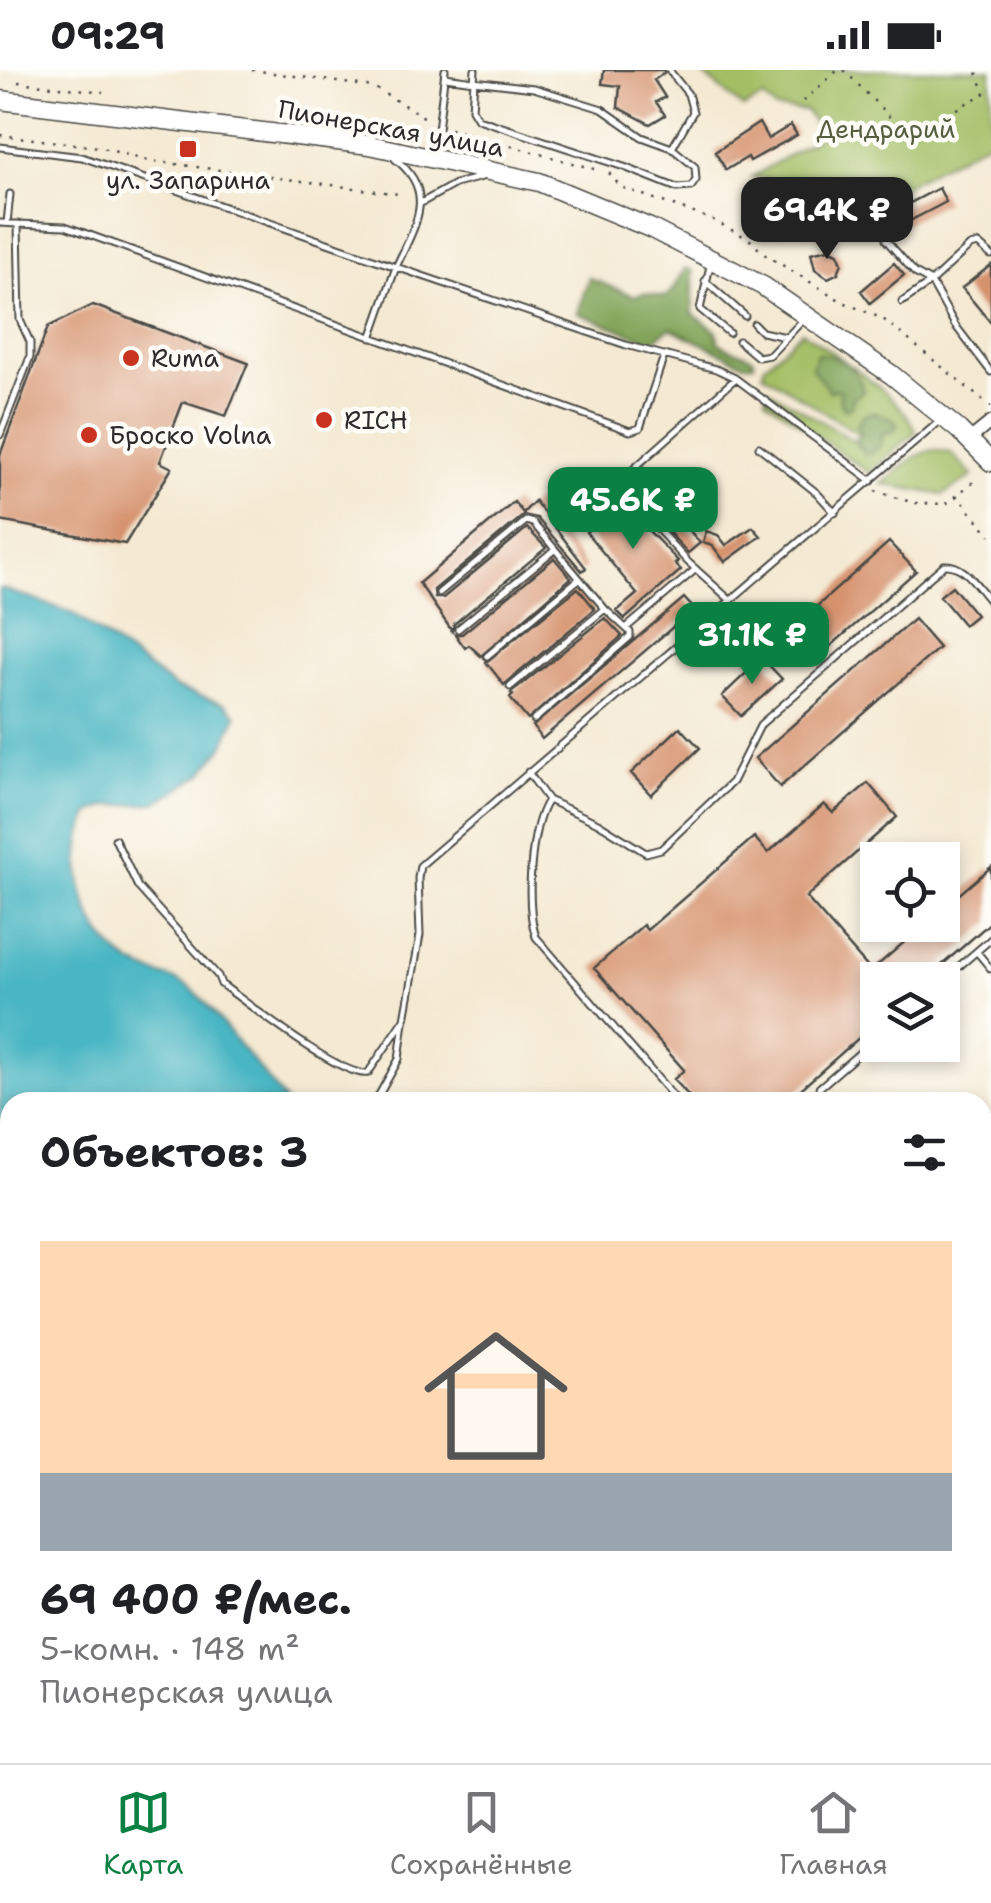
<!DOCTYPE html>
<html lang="ru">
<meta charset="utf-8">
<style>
:root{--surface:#fff;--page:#f2f2f2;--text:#202124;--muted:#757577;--line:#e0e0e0;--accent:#0b8043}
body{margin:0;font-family:"Shantell Sans",sans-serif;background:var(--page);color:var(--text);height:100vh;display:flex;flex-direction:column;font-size:38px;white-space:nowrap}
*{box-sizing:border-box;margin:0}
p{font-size:32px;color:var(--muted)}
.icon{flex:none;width:55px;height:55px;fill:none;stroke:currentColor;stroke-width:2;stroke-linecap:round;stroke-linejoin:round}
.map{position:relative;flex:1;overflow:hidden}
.panel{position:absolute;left:0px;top:1022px;width:992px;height:672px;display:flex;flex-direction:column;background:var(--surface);border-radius:30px 30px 0 0;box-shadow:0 5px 15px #0003}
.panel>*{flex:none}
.tools{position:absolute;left:860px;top:772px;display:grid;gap:20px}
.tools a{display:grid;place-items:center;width:100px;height:100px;border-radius:0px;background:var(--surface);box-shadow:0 5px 15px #0003;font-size:50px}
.price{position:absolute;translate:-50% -85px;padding:0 22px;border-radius:20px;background:var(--accent);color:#fff;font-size:32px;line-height:65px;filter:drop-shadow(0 2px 5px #0008)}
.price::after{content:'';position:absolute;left:50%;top:60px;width:30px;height:22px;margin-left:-15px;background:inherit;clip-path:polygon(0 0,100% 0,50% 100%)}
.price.active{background:#222;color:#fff}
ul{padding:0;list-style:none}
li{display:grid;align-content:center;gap:20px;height:530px;padding:0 40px}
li+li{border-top:2px solid var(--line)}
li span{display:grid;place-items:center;height:310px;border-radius:0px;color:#555}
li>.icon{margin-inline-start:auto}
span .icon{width:180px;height:180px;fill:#fffc;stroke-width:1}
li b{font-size:42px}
h2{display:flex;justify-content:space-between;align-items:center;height:120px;padding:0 40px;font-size:42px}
.status{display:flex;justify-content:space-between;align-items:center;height:70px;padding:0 50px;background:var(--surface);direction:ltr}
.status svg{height:28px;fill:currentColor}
.menu{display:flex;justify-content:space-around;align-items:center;height:140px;border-top:2px solid var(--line);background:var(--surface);font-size:28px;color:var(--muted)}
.menu a{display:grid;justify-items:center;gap:5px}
.menu .active{color:var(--accent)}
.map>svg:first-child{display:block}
.green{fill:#a3be64;stroke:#677448;stroke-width:2.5}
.forest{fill:#82a55a;stroke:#566842;stroke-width:2.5}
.water{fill:#49b6c3;stroke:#3a7077;stroke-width:2.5}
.building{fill:#d6926d}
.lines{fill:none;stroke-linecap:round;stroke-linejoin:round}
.lane-casing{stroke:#494844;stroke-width:9}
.street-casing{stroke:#494844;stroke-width:15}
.primary-casing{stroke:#494844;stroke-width:21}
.path{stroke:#494844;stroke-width:2.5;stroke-dasharray:2.5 8;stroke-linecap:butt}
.lane{stroke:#fff;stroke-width:5}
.street{stroke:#fff;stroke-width:11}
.primary{stroke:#fff;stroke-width:18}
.poi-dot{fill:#c8321e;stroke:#fdfcf7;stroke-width:4}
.labels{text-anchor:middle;stroke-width:9;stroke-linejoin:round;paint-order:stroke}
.street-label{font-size:25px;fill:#2b2b2b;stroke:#fdfcf7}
.park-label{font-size:25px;fill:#555e3f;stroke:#fdfcf7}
.poi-label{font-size:25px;fill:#2b2b2b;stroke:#fdfcf7;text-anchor:start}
</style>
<div class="status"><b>09:29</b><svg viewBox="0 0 49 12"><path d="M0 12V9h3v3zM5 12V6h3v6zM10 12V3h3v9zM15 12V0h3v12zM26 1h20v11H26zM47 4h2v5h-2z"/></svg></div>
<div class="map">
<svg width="991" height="1693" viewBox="0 0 991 1693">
<rect width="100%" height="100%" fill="#fdfcf7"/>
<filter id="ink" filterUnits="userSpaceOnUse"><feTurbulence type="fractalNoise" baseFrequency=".01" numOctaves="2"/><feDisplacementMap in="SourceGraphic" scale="20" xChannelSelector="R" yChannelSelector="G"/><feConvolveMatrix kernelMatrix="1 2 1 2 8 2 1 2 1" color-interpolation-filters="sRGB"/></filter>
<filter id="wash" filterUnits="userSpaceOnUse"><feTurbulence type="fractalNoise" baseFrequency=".0048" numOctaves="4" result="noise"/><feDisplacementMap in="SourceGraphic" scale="40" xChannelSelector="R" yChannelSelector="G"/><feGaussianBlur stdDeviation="2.25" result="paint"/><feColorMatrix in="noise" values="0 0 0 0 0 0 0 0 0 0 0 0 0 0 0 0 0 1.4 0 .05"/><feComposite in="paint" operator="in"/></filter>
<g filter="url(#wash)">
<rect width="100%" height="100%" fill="#f4e9d2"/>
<!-- green -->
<path class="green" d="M698,0h293v69l-108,58 -131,-20 70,-42 -16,-24 -30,-2 -13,-11 -20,10z
M802,261c30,23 104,67 114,101l-47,41 -103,-74v-11l88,53 6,-6 -97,-62 1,-7z
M932,380l19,3 22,23 -30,19 -61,-11 32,-27z"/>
<!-- forest -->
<path class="forest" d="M685,198l8,3v43l24,17 1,11c10,9 25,9 36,17v5h-9l-75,-36 -18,14 -75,-29 12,-35 45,18 10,-3 21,4 9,-8z
M817,283c23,3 41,15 46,38l-11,8v7l-7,3 -5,-7v-11l-6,-2 -4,3 -18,-24z
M873,342l20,7 4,6 -3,6 -11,2 -2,12 -11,9 -6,-1 -9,-12 6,-7 -4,-9 6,-10z"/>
<!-- water -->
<path class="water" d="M0,518l71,24 105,76 50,16 11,11 -14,31 -21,28 -46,29 -48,3 -18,7c-26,51 -4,130 51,155 16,7 34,9 50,20 11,9 21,24 31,35 21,26 43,52 63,79h-275v644l-10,-19z
M15,1685h876l22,8h-894z"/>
<g id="blocks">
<!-- building -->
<path class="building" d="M604,0h59l1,3 -10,7 11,17 -9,5 9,13 -15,9 -32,-17 2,-21 -18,-2z
M759,53l9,16 23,-14 6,10 -47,26 -2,-4 -22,13 -11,-18z
M939,118l7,14 -46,24 -7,-14z
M828,179l10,4 4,10 -4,10 -10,5 -13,-9 -4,-16z
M894,193l10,12 -34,28 -9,-12z
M991,195v58l-29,-35z
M93,235l155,58 -22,53 -43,-14 -23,60 12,6 -47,76 -125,-23v-66l48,-128z
M643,403l9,12 -4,3 18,23 4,-4 30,36 -12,10 -51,-55 5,-5 -10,-11z
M609,420l69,71 -3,3 6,6 -56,49 -8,-8 20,-17 -51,-62 23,-19 -12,-13z
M535,431l51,67 -4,3 -45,-53 -13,-3 -90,75 1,8h8l84,-70 19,20 -92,76 -2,7 -33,-48 95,-81 9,11z
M753,457l8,9 -36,26 -12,-16 -10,-3 3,-12 12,4 8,10z
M889,472l27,29 -93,82 -26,-29z
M554,488l17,20 -90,78 -12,-11 -4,3 -10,-14h7z
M952,516l24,29 -12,10 -24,-29z
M578,518l17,21 -91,76 -18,-23z
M684,528l10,11 -152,130 -9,-13z
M605,548l17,18 -94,84 -18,-22 3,-3 -2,-2z
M914,549l25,29 -159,139 -25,-29z
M762,588l20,21 -41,37 -19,-20z
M680,657l20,21 -49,47 -20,-22z
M868,713l29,34 -91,80 65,74 53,-46h18v-16l49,-42v55l-66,58h-47v41l-84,74 7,7h-107l-20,-23 10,-9 -90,-102 49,-43 4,5 107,-93 14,16 56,-49 9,9z"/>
</g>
</g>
<g filter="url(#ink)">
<use href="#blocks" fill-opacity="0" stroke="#494844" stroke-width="2.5"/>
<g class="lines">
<defs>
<path id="lane" d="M669,0l19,24 5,18 -21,36
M445,7l29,4 1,-11
M474,11l60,7 68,21 40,28 30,11 23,19 1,13 -5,7 -14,1 -53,-21 -146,-48 -6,-10z
M0,77l82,10 314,110c19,-41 42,-75 -1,-108
M435,86l10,-86
M421,133l34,-19 27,-7
M0,153l18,1 2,96 10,22v15l-30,78
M7,153l3,-29
M18,154l47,2 565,205 10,-3 24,-72
M886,170l29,33 16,9 -29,20
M991,185l-13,-11 -8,2 -39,36 24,43 36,47
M710,196l-10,43 29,24
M705,211l40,35
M754,254l8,8 24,5
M371,268l25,-71 230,78 90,24 19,9 137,103
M739,271l19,16 12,-2 32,-34
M759,377l58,46 18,20
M439,523l87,-72 7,2 72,86 25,23v5l-96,83
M729,529l-41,-37 -69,-75 2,-7 114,-101
M626,558l70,-59
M458,559l96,-79
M487,586l92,-77
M510,617l95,-78
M528,702l20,28 50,23 48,30 15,-4 71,-67 29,-58 183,-159c21,-2 34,23 47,37
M548,730c-18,27 -23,105 -12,137l142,165
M115,769l23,48 80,89 3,8c25,18 122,95 147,89l37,-54 15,-84 -2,-57 2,-12 520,-445
M977,882l14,17
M942,911l49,-42
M819,1018l59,-51
M375,1032l24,-43 5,-37
M982,1117l9,-6
M982,1235l9,-7
M982,1306h9
M982,1360l9,-8
M982,1431l9,7
M949,1685l2,8"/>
<path id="street" d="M970,369l21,-17"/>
<path id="primary" d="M0,30l370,45 169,37 111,46 113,58 129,89 67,55 32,32"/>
</defs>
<!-- lane casing -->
<use href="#lane" class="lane-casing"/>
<!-- street casing -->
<use href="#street" class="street-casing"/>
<!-- primary casing -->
<use href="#primary" class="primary-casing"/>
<!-- path -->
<path class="path" d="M252,0l121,17 56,33
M844,0l64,66 77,-43 -9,-23
M18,12l85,10
M803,31l35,-31
M450,59l151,42
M0,65l99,12 46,13 254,34
M609,103l12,14 92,33 36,19 15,15 79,48 40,17 108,88
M875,421l39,12 32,1 32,-26
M956,425l35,40"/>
<!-- lane -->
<use href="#lane" class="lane"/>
<!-- street -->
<use href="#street" class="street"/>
<!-- primary -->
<use href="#primary" class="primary"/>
</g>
</g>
<!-- markers -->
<g class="poi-dot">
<rect x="178" y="69" width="20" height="20" rx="5"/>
<circle cx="131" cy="288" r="10"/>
<circle cx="324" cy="350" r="10"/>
<circle cx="89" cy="365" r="10"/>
</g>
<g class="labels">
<!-- street labels -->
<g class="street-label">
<text transform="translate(391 58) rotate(10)" y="9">Пионерская улица</text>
</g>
<!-- park labels -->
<g class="park-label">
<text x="886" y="68">Дендрарий</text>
</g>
<!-- poi labels -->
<g class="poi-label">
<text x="188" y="119" text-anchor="middle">ул. Запарина</text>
<text x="151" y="297">Ruma</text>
<text x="344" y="359">RICH</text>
<text x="109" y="374">Броско Volna</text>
</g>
</g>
</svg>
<div class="tools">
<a><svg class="icon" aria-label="locate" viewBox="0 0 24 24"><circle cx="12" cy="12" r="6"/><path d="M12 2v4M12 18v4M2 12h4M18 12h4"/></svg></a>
<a><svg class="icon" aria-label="layers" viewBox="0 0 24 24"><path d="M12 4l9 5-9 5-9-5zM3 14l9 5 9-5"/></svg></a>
</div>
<b class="price active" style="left:827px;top:192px">69.4K ₽</b>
<b class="price" style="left:633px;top:482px">45.6K ₽</b>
<b class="price" style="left:752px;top:617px">31.1K ₽</b>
<section class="panel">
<h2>Объектов: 3<svg class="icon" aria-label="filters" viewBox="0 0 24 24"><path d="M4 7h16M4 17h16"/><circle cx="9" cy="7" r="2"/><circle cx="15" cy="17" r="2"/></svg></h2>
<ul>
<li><span style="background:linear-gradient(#ffd9b3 75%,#9aa5b1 0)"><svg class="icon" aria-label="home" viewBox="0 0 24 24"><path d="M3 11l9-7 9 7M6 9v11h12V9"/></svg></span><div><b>69 400 ₽/мес.</b><p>5-комн. · 148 m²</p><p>Пионерская улица</p></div></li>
</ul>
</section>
</div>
<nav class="menu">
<a class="active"><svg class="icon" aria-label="map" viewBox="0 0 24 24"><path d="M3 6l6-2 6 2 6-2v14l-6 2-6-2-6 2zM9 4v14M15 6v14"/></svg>Карта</a>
<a><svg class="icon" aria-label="saved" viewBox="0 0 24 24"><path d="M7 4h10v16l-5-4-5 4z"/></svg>Сохранённые</a>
<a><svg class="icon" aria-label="home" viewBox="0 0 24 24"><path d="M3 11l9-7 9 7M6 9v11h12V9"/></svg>Главная</a>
</nav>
